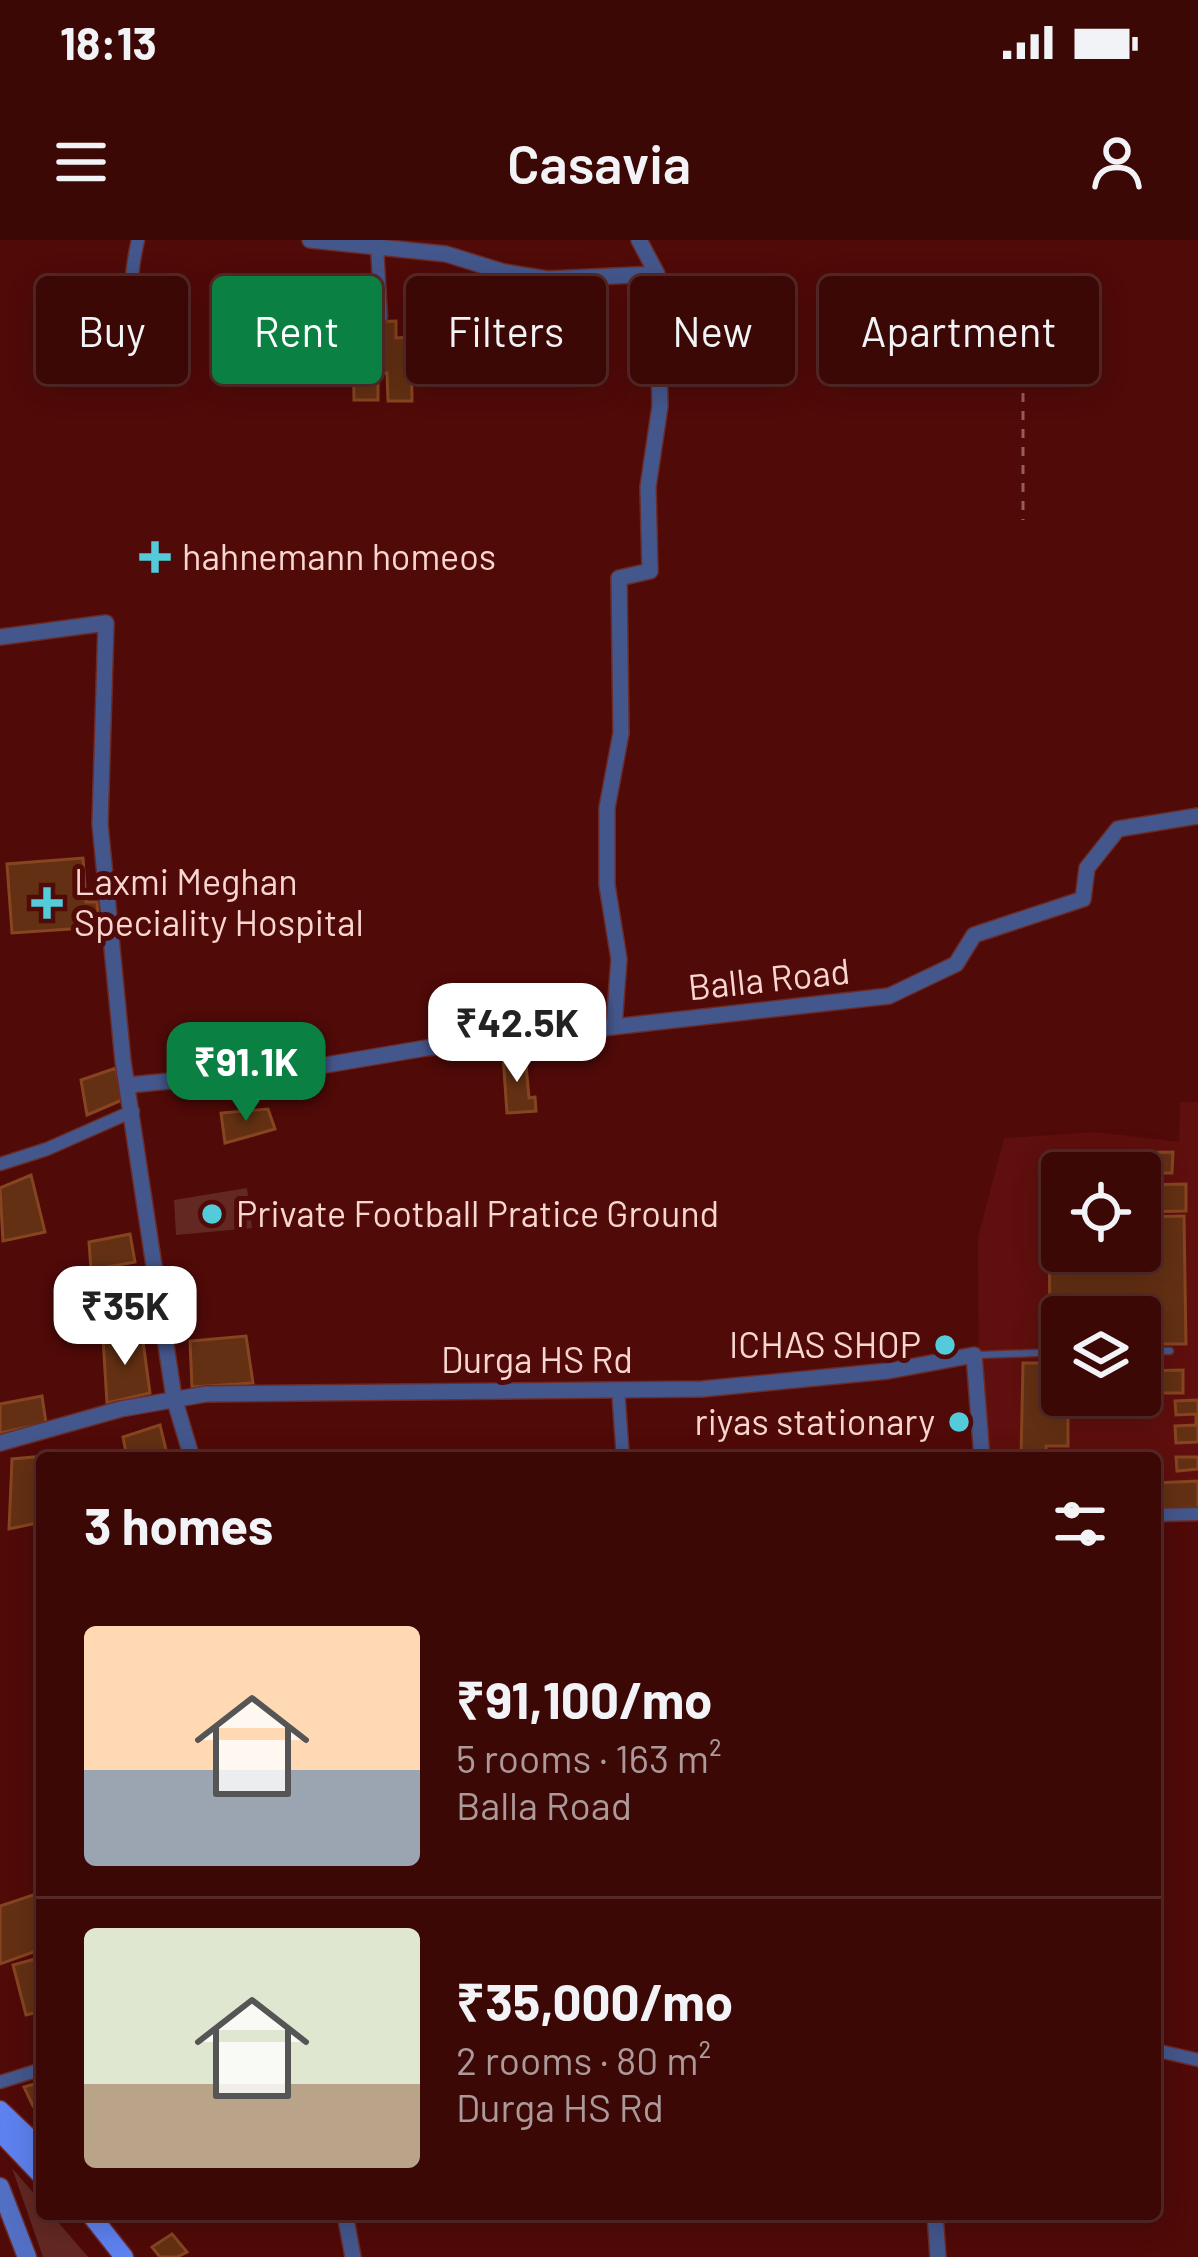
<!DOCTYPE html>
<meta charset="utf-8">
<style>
:root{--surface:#3c0806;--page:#431110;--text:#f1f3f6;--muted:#ac9a9b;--line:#552928;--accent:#0b8043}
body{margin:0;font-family:Barlow,sans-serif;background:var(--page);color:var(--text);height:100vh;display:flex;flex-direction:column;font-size:45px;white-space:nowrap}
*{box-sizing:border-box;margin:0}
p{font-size:39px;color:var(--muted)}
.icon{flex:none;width:66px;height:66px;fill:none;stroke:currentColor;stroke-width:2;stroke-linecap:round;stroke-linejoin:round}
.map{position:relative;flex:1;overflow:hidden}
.panel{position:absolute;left:36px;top:1212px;width:1125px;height:768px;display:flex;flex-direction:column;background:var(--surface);border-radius:12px;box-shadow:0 6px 30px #0003,0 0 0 3px var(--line)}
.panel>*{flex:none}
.hud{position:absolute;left:36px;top:36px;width:1128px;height:108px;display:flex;gap:24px}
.buttons{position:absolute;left:1041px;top:912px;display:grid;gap:24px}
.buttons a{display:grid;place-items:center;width:120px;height:120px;border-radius:12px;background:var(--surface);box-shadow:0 6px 30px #0003,0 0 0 3px var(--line);font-size:60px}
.price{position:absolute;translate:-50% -102px;padding:0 27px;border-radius:24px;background:#fff;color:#222;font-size:39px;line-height:78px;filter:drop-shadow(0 3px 6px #0008)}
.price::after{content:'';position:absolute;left:50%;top:72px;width:36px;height:27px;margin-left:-18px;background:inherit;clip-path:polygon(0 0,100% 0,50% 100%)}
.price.selected{background:var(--accent);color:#fff}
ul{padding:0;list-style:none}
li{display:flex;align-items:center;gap:36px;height:300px;padding:0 48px}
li+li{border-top:3px solid var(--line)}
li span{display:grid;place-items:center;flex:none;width:336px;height:240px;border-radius:12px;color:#555}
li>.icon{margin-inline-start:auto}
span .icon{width:144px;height:144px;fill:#fffc;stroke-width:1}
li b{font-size:51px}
h2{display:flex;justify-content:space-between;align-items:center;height:144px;padding:0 48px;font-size:51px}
.pill{padding:0 42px;border-radius:12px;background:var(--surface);box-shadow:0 6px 30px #0003,0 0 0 3px var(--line);font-size:42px;line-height:108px}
.pill.selected{background:var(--accent);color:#fff}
.status{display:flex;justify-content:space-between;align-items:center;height:84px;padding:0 60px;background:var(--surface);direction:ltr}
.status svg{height:33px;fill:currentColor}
header{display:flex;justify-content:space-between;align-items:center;height:156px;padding:0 48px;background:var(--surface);font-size:54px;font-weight:600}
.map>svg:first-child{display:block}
.built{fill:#5f0f0d;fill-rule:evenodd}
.green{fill:#632822}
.building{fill:#633013;stroke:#864520;stroke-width:3}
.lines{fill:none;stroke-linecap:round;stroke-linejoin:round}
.service-casing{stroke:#6b2b28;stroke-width:9}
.minor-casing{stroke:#6b2b28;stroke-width:15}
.tertiary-casing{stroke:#6b2b28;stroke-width:18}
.secondary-casing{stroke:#6b2b28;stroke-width:21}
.primary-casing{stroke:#6b2b28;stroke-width:21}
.path{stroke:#965e5b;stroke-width:3;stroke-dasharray:9 9;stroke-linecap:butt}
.service{stroke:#44578c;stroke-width:6}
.minor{stroke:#44578c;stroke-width:12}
.tertiary{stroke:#44578c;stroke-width:15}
.secondary{stroke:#526fc4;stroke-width:18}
.primary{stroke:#5d81ef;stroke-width:18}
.poi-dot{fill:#53cbdb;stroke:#500a08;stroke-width:4.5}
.labels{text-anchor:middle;stroke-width:10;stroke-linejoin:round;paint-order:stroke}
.poi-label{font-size:36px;fill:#fad6d1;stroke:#500a08;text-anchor:start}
.street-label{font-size:36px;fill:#fad6d1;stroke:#500a08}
</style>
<div class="status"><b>18:13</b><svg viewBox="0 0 49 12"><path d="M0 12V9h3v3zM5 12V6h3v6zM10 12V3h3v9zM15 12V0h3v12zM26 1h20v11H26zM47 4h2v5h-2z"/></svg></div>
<header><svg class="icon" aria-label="menu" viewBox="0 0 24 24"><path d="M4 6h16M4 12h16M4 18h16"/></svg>Casavia<svg class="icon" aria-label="person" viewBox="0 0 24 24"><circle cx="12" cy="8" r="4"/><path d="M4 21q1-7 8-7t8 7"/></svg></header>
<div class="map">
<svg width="1198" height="2017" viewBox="0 0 1198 2017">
<rect width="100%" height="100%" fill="#500a08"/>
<!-- built -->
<path class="built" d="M1180,862h18v420l-43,1v-65h-176l-1,-221 26,-99 92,-6 83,10zM1062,933h78v78h-78zM1062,1077h78v78h-78z"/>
<!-- green -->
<path class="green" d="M247,948l5,40 -76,7 -2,-35z
M12,1928l30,35v11h9l37,43h-45z"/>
<!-- building -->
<path class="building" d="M396,81v17l15,-1 1,64h-24l-1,-28h-9v27h-24l-1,-63h14v-15z
M83,618l3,44h11l2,25 -87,6 -5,-69z
M525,814l4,44 6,-1 1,14 -29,2 -4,-57z
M116,828l6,32 -35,15 -6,-35z
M268,869l7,20 -50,14 -4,-30z
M1173,912l-1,21h-63v-20z
M31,935l14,57 -42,9 -3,-53z
M1186,944v27l-46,1v-27z
M1062,947v27l-13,1 -1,-27z
M1184,976l2,128h-46v-27h-78v28h-12l-1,-128h13v34h78v-34z
M130,994l5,28 -44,8 -2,-28z
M133,1031l2,48 -38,3 -6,-39z
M142,1094l8,59 -43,10 -4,-65z
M246,1096l7,47 -61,4 -2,-46z
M1023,1123h39l-1,19 -14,3 -1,29h22v32h-22v12h-25z
M1183,1130v23h-32v9h-49l-1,-7h39v-24z
M42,1156l4,27 -46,10v-29z
M1198,1160v42l-22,1 -1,-17 21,-1v-11l-20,1 -1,-14z
M160,1185l8,33h-41l-4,-21z
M35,1217l2,66 -28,6 3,-70z
M1176,1217h22v12l-21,2z
M1198,1241v27l-43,1v-26z
M42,1652v57l-42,15v-58z
M42,1717v54l-16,4 -13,-50z
M42,1842v22l-9,2 -9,-19z
M172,1994l15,18 -10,5h-17l-8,-10z"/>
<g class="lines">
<defs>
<path id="service" d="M1140,1111h30
M978,1115l84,-3"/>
<path id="minor" d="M138,0c-12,52 -7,76 11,125
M377,6l4,71
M0,924l47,-15 86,-38
M618,1149l5,69
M1155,1275l43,-1
M1155,1810l43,10
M0,1842l42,-13"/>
<path id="tertiary" d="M310,0l136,14 58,18 43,7 110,-5 -18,-34
M0,397l106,-14 -6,201 23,237 51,337 18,60
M614,787l5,-68 -12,-74v-77l14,-75 -2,-155 31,-7 -2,-84 12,-81 -3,-132
M129,845l185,-18 112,-19 463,-52 67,-32 18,-29 109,-36 4,-31 31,-39 80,-13
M0,1203l121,-34 85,-15 496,-5 186,-18 86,-16 8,103
M345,1974l8,43
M935,1974l3,43"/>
<path id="secondary" d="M0,1947l27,70"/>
<path id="primary" d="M0,1870l42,40
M0,1892l42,44
M90,1974l34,43"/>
</defs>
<!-- service casing -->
<use href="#service" class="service-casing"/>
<!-- minor casing -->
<use href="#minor" class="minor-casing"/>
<!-- tertiary casing -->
<use href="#tertiary" class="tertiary-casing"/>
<!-- secondary casing -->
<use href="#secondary" class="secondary-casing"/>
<!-- primary casing -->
<use href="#primary" class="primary-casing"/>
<!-- path -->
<path class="path" d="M1023,153v127"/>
<!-- service -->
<use href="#service" class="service"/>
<!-- minor -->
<use href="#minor" class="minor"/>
<!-- tertiary -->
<use href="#tertiary" class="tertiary"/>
<!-- secondary -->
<use href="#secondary" class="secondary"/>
<!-- primary -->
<use href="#primary" class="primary"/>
</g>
<!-- markers -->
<g class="poi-dot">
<path d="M149 299h12v12h12v12h-12v12h-12v-12h-12v-12h12z"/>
<path d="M41 645h12v12h12v12h-12v12h-12v-12h-12v-12h12z"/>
<circle cx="212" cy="974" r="12"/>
<circle cx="945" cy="1105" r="12"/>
<circle cx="959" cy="1182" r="12"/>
</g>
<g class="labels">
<!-- poi labels -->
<g class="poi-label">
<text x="182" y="330">hahnemann homeos</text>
<text x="74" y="655">Laxmi Meghan<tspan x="74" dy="41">Speciality Hospital</tspan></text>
<text x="236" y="987">Private Football Pratice Ground</text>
<text x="921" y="1118" text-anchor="end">ICHAS SHOP</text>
<text x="935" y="1195" text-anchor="end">riyas stationary</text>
</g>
<!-- street labels -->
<g class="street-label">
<text transform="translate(769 739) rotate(-6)" y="13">Balla Road</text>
<text x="537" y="1133">Durga HS Rd</text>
</g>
</g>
</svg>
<div class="buttons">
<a><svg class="icon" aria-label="locate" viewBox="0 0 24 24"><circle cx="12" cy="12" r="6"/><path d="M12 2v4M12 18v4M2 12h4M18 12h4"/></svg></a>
<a><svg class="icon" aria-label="layers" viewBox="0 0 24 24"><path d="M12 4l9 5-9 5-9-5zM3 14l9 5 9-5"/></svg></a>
</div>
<b class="price" style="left:517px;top:845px">₹42.5K</b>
<b class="price selected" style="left:246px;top:884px">₹91.1K</b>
<b class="price" style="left:125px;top:1128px">₹35K</b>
<div class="hud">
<a class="pill">Buy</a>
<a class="pill selected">Rent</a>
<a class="pill">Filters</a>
<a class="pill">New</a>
<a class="pill">Apartment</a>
</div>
<section class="panel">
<h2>3 homes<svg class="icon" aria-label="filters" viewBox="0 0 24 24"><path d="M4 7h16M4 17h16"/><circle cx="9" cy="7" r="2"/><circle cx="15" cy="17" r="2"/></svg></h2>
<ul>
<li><span style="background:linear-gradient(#ffd9b3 60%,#9aa5b1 0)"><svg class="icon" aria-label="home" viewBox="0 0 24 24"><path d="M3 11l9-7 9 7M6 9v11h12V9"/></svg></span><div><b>₹91,100/mo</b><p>5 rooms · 163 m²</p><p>Balla Road</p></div></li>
<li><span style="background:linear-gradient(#dfe7d0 65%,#b9a48a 0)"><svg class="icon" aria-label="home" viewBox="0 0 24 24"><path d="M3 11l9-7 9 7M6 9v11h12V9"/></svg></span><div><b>₹35,000/mo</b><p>2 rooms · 80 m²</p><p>Durga HS Rd</p></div></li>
</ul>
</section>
</div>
